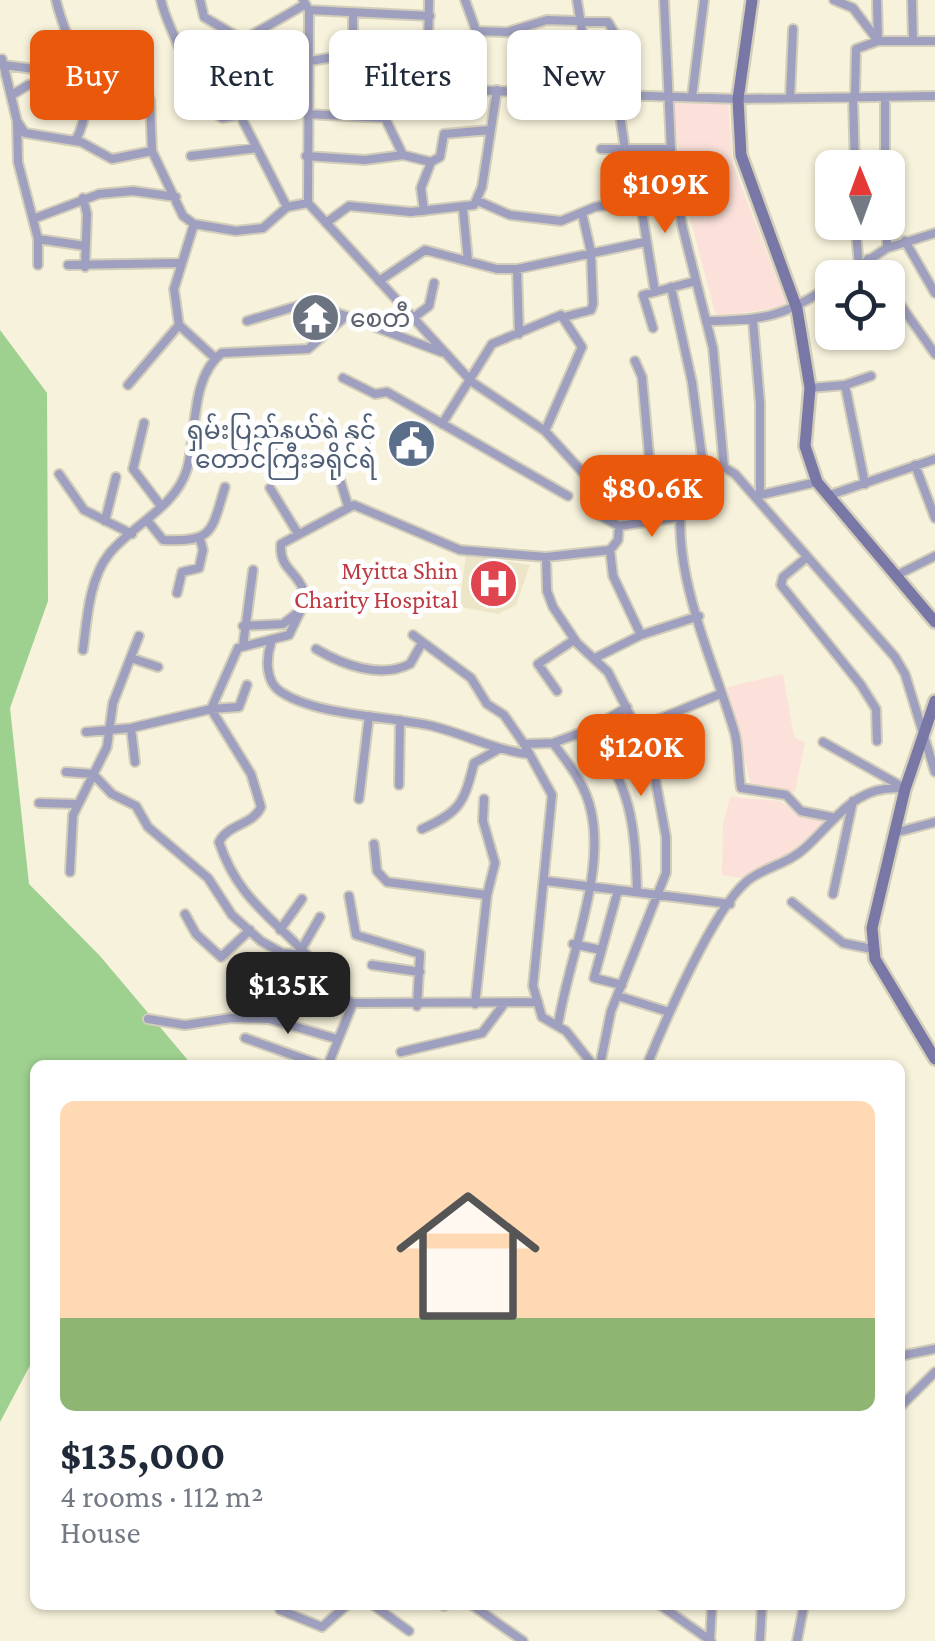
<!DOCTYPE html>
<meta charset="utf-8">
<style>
:root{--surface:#fff;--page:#f6f6f7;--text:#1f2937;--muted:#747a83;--accent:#ea580c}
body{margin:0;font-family:"Crimson Pro","Noto Sans Myanmar",serif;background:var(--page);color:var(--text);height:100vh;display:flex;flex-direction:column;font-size:38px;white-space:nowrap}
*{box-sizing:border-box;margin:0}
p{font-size:32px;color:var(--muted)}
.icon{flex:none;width:55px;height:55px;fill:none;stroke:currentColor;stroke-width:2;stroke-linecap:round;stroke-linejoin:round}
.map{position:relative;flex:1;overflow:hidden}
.side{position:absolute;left:30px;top:1060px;width:875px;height:550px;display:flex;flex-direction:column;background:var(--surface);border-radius:15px;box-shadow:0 2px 8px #0004}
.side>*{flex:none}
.hud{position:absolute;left:30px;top:30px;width:875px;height:90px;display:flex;gap:20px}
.needle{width:65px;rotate:359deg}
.tools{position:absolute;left:815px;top:150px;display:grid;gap:20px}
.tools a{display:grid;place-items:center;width:90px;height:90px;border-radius:15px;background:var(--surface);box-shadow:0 2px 8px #0004;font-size:50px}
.price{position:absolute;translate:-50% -85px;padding:0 22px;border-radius:20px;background:var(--accent);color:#fff;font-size:32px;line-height:65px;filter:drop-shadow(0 2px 5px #0008)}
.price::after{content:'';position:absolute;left:50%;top:60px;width:30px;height:22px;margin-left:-15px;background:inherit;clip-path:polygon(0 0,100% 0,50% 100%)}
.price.selected{background:#222;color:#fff}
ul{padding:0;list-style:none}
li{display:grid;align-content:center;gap:20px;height:530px;padding:0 30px}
li span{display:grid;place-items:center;height:310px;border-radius:15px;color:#555}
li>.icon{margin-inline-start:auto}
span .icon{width:180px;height:180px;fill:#fffc;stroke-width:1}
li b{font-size:42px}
.tag{padding:0 35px;border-radius:15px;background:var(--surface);box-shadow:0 2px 8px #0004;font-size:35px;line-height:90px}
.tag.selected{background:var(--accent);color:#fff}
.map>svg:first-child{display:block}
.built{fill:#ede5c7}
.education{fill:#fbe1da}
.forest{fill:#9ed08f}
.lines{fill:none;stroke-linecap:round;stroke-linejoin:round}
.street-casing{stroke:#d3ceba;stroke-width:12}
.secondary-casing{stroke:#d3ceba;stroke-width:16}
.street{stroke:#9f9fbf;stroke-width:8}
.secondary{stroke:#7877a5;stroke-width:11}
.labels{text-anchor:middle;stroke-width:10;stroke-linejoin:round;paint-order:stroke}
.worship-label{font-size:25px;fill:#5b616d;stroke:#fefefe;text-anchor:start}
.service-label{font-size:25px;fill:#4e5e75;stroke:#fefefe;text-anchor:end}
.health-label{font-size:25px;fill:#be3a42;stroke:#fefefe;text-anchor:end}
</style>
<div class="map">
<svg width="935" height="1641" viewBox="0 0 935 1641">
<rect width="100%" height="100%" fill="#f7f2db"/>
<!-- built -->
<path class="built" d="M466,555l64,10 -14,40 -18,9 -46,-9 2,-13h7z"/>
<!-- education -->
<path class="education" d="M673,102l55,1 5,62 55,142 -72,9 -34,-129z
M783,674l11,63 11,5 -10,50 -44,-6 -24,-99z
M730,797l50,4 19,14 25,6 -30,29 -30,16 -24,12 -18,-3 1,-51z"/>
<!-- forest -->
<path class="forest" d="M0,330l47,63 1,208 -38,107 19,176 71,72 92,109h-157v291l-35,66z"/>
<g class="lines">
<defs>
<path id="street" d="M56,0c10,46 47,94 19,141
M161,0c4,21 44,109 61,118l18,-3 47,92 21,-4 164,179 73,49 41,45 100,6 38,-15 11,7 160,183 10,17 30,98
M200,0l4,17 39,23 -7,18 4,57
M303,0l6,10 -1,193
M429,0l-1,56 11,33 299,10 197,-3
M465,0l12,33 -6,33 6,24
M577,0l7,43
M664,0l7,149 11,76 31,123 11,119
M834,0l19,8 25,33
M877,0l1,40
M912,0l1,40
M309,10l121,6
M476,31l31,1 40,-12 61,2 19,33 -1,40
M243,40l61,-35
M2,59l15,62 8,12 56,9 31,17 40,-8 31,65 11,8 42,7 27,-3 24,-21
M310,61l43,-7
M134,62l16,38 2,51
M4,65l60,8 17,17
M353,73v-60
M12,95l16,-10 23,-4
M617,95l8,54
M853,96l2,72
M855,96l1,-47 22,-8h57
M692,97l12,-97
M885,97v71
M790,98l3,-69
M307,114l78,4 18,37
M17,121l1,41 20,77 47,7
M601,149h70
M632,151l23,141
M191,156l66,-8
M306,156l59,4 38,-5 28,7
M83,198l4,16 -2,53
M478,201l32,14 51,6 34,-14 83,-12
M463,209l5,52
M424,211l-3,-23 10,-26 9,-5 4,-23 46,-4
M33,219l66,-25 34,-3 43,6
M855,222l4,43
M887,222v26
M326,223l23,-17 62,6 63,-7 8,-18 15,-97
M38,239v26
M905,241l30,52
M868,259l13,19
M68,265l111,-2
M517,269l2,65
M841,278l46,-30 48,-15
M379,281l46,-31 72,19h20l128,-27
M671,287l21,95 12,90
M888,287l47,67
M564,317l27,-7 2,-6 -2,-52 -9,-39
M413,318l16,-12 5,-23
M247,321l60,-18 39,13
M706,321c56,0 81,-5 126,-37
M753,321l7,82v91
M179,325l36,33
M653,328l-10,-33 53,-14
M635,361l7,16 9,100
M343,378l32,16 12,-2 181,104
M128,385l51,-60 -5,-36 20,-65
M845,385l20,99
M810,388l35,-3 26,-9
M144,423l-11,46 28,37
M442,424l50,-80 69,-29 21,32 -37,84
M915,465l20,53
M338,473l10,33
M59,474l25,36 48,24
M686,482c-23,75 28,179 49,252 4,17 3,36 6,54l45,7 15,16 30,6
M270,488l27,44
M760,495l57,-13
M830,495l105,-36
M147,520l16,20c51,2 48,-8 62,-53
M105,521l11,-44
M619,526l60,-9
M610,550l3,26 28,59
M546,557l1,34 6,16 24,36 31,29 43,84 15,81v36l-55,138 -11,54
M806,558l-23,19 -2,8 80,100 15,24 1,32
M899,574l36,-18
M177,593l5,-21 17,-4 4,-18 -3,-11
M243,626l40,-2 18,-14
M413,635l58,43 16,26 17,11 20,29 28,51 -19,191 9,31 24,14 27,34
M271,643c-5,15 -6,39 10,49 36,24 108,24 151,34 33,8 62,24 96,28
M243,646l10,-76
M316,649c27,16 64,30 94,15l12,-21
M83,650c4,-31 6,-71 26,-96 23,-29 67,-47 78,-85 10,-35 3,-92 35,-116l86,-4 38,-33 95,36
M131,658l27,9
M595,658l46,-23 58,-19
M247,685l-8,22 -28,2 40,65 10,33c-9,19 -32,16 -42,35 18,54 49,72 86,111 18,19 22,40 48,50l185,-1
M557,691l-19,-27 36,-24
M131,728l4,34
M637,728l83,-34
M591,729c40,61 44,91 46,163
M86,732l45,-4 80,-19 27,-61 51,-13 12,-25 2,-21c-7,-18 -24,-21 -22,-45l73,-39 106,45 86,7 64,-7 8,-10 1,-14 -20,-11 -13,-39
M823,742l78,44
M553,743c15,20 33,42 38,68 15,63 -23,149 -33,214
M524,744l29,-1 38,-14 36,-22
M66,772l27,2 19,20 24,12 12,21 60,51 24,37 29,26 21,12 25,2
M399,785l1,-65
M359,799l10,-83
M484,799l-1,22 12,42 -8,32
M39,803l38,1
M422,829c38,-17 42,-26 52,-66l23,-13
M894,833l41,-11
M374,844l3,27 10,11 100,13 -12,109
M70,872l3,-57 34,-68 6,-44 26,-67
M546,881l184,23
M618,890l-24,88 28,7
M833,894l20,-93
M349,896l7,39 64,19 -3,52
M792,902l51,41 29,6
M185,914l11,20 25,23 29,-27
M280,930l22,-31
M573,944l28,6
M301,950l19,-33
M372,965l48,7
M618,996l51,16
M148,1019l37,6 46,-7 38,1 68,20
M245,1038l76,27
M401,1052l81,-19 22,-29
M328,1065l25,-62
M647,1065c18,-44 65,-153 99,-183 17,-15 41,-17 59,-34 32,-29 51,-65 100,-59
M900,1356l35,-7
M900,1407l35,-35
M282,1605l-2,5 42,17 25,-22
M373,1605l36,26
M444,1605v1
M472,1605l51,36
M660,1605l51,36
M710,1641l2,-36
M760,1641l2,-36
M797,1641l7,-36"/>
<path id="secondary" d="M752,0l-14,99 3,56 56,154 13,79 -5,58 12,36 118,140
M935,701l-30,88 -33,139 3,31 60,100"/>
</defs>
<!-- street casing -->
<use href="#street" class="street-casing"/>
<!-- secondary casing -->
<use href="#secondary" class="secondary-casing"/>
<!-- street -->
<use href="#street" class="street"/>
<!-- secondary -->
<use href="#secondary" class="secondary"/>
</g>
<!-- icons -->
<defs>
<symbol id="temple-disc" viewBox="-11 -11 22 22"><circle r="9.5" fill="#6b7280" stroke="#fefefe"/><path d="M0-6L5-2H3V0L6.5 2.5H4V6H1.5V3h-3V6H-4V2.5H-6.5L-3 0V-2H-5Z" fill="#fff"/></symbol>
<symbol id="civic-disc" viewBox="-11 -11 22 22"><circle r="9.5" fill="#5c6f8a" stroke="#fefefe"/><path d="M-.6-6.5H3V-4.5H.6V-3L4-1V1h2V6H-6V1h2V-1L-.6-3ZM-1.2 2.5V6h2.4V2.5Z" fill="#fff"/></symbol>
<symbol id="hospital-disc" viewBox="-11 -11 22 22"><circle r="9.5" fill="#e0444e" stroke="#fefefe"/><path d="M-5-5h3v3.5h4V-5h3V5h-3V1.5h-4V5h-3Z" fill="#fff"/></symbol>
</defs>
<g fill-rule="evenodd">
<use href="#temple-disc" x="288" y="290" width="55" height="55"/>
<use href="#civic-disc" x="384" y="416" width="55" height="55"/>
<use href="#hospital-disc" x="466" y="556" width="55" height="55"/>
</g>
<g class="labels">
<!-- worship labels -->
<g class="worship-label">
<text x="350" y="327">စေတီ</text>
</g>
<!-- service labels -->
<g class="service-label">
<text x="376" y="439">ရှမ်းပြည်နယ်ရဲ နှင့်<tspan x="376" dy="29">တောင်ကြီးခရိုင်ရဲ</tspan></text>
</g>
<!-- health labels -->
<g class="health-label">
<text x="458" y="579">Myitta Shin<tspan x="458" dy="29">Charity Hospital</tspan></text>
</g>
</g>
</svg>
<div class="tools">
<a><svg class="needle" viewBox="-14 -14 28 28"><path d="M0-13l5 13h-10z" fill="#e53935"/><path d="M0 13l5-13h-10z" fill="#747a83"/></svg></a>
<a><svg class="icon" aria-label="locate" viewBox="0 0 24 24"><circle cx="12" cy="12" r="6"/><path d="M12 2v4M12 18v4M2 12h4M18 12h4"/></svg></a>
</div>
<b class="price" style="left:665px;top:236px">$109K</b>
<b class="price" style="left:652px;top:540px">$80.6K</b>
<b class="price" style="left:641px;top:799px">$120K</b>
<b class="price selected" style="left:288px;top:1037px">$135K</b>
<div class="hud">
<a class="tag selected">Buy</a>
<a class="tag">Rent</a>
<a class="tag">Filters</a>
<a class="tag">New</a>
</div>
<section class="side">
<ul>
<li><span style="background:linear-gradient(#ffd9b3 70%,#8fb573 0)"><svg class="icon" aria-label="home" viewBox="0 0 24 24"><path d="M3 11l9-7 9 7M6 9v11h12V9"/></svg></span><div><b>$135,000</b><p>4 rooms · 112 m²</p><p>House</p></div></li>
</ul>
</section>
</div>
